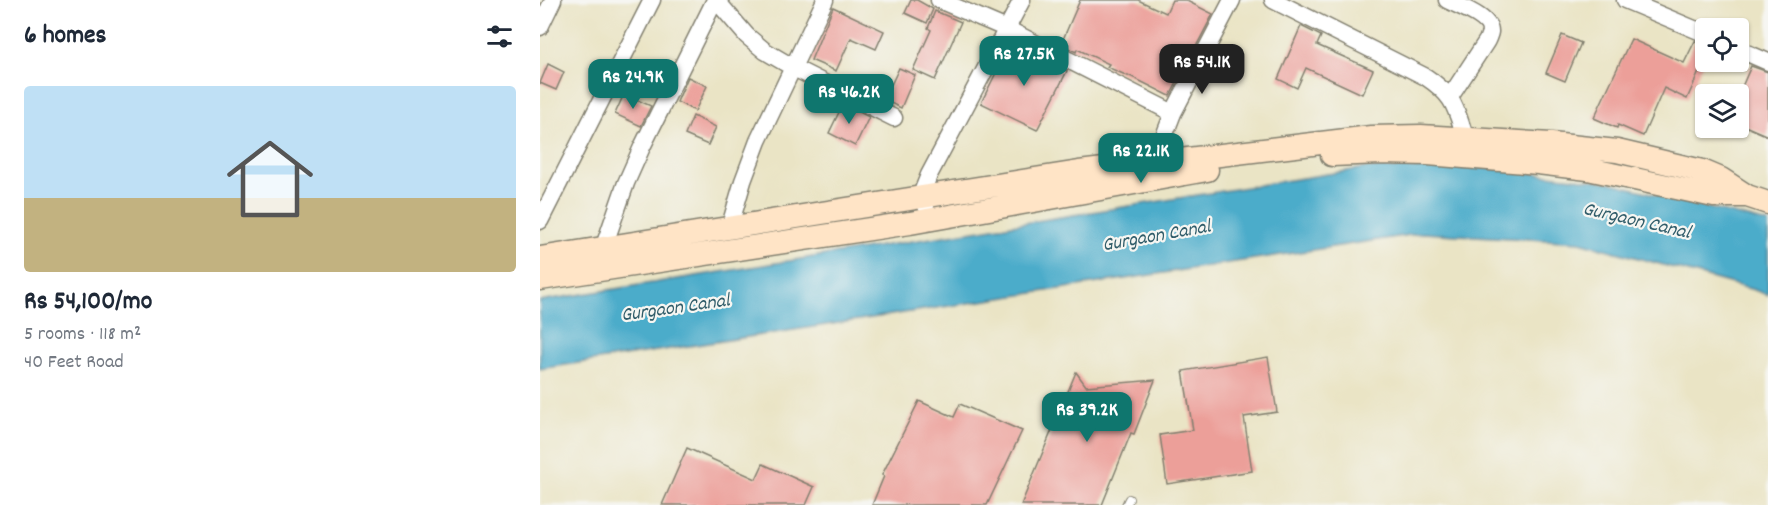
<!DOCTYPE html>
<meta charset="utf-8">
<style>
:root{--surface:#fff;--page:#f2f2f3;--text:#1f2937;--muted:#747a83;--line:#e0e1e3;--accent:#0f766e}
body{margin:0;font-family:Dekko,sans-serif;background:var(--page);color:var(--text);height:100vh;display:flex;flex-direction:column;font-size:22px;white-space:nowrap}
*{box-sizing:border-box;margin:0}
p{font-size:20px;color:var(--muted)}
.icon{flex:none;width:33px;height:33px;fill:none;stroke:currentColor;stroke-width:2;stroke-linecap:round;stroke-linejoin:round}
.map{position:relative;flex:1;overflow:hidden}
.drawer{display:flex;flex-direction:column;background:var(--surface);width:540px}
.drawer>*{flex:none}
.fabs{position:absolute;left:1155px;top:18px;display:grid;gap:12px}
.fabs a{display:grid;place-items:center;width:54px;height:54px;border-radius:6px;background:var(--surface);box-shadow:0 2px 4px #0004;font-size:30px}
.price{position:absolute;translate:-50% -51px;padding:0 14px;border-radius:12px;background:var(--accent);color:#fff;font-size:20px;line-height:39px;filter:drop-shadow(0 2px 3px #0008)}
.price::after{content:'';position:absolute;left:50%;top:36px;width:18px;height:14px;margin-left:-9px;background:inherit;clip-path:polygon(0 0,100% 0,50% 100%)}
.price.on{background:#222;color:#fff}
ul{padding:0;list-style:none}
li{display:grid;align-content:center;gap:12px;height:318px;padding:0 24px}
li+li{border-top:2px solid var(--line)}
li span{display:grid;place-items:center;height:186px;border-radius:6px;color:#555}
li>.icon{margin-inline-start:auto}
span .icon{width:108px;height:108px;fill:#fffc;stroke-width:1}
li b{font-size:26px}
h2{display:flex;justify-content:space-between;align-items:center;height:72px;padding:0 24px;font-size:26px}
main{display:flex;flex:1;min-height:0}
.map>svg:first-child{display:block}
.water{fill:#4bacca;stroke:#346473;stroke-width:1.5}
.building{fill:#ec9f99}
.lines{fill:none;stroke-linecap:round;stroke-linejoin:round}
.service-casing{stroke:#838070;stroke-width:10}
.minor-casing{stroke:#838070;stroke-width:19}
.secondary-casing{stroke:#838070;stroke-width:25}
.service{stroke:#fff;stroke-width:8}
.minor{stroke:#fff;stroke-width:16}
.secondary{stroke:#ffe4c6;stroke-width:22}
.labels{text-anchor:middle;stroke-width:4.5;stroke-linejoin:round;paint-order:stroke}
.water-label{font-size:20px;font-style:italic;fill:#315d6a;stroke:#f6f6f2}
</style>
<main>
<section class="drawer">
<h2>6 homes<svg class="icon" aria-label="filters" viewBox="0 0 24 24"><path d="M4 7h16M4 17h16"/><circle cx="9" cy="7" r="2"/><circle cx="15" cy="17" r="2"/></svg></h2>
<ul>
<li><span style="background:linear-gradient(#bfe0f5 60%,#c2b280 0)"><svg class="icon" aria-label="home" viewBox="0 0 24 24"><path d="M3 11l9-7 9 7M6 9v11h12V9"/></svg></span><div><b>Rs 54,100/mo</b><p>5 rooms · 118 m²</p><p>40 Feet Road</p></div></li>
</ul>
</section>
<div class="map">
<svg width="1228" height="505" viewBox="0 0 1228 505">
<rect width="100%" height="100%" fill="#f6f6f2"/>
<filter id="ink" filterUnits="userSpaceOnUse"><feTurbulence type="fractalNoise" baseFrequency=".0167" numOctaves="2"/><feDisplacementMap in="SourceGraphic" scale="12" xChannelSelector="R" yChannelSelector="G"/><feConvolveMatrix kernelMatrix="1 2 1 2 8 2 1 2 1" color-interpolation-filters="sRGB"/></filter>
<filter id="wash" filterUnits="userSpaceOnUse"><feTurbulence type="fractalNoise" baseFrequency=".008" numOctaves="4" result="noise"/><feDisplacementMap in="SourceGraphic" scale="24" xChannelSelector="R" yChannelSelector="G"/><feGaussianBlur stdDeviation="1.35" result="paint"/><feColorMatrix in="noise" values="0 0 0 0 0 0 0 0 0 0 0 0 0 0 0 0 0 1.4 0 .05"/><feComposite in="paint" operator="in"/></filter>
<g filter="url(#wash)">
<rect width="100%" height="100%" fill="#eae4c5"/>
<!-- water -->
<path class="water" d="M825,168h125l118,14 160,41v72l-14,-5 -174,-48 -157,-9 -883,136v-68z"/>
<g id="blocks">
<!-- building -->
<path class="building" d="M371,0h6l16,9 -6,14 -22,-10z
M540,0h58l28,13 6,-13h13l28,14 -43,82 -42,-21v1l-21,-9 2,-3 -32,-15 -1,3 -15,-8z
M293,7l51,24 -8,18 -25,-11 -15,33 -25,-11z
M395,11l26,11 -26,58 -22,-10 18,-40 -3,-2z
M761,26l20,10 -4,9 56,25 -11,24 -56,-26 -9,20 -19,-9z
M1022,35l19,8 -16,38 -19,-8z
M1091,39l53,24 11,-22 11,3v12l-19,43 -23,-11 -21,48 -25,-11 -1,3 -23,-10z
M471,43l56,28 -30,59 -56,-27z
M8,64l16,8 -8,18 -16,-7z
M1211,66l17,6v64l-30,-13v-27z
M359,68l16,7 -14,33 -17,-8z
M148,77l19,9 -12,25 -18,-9z
M84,94l27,12 -10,20 -26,-12z
M303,104l26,13 -14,29 -26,-13z
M153,116l23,11 -8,18 -23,-10z
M728,357l9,55 -33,5 8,54 -85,13 -7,-49 33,-5 -10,-59z
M536,372l10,14 69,-6 -21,54 -3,-1 -29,72h-81z
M379,401l35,16 6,-13 62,27 -35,74h-115l12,-29 -2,-1z
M147,448l69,31 7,-15 51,23 -8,18h-144z"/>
</g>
</g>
<g filter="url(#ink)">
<use href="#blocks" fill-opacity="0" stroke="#838070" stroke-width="1.5"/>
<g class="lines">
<defs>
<path id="service" d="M586,505l3,-6"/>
<path id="minor" d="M176,0l31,36 18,15 29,17 100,50
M399,0l68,29 166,84
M733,0l153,77c30,20 29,31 40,62
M907,0c11,6 44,17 43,32 0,1 -3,9 -4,10l-36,55
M1085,0l81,34
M0,27l13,-27
M1198,49l30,13
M611,170l22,-57 59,-113
M386,206l-3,-16 6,-15 93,-175
M0,221l112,-221
M189,229l14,-48 15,-40 67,-141
M63,249l23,-66 16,-36 73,-147"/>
<path id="secondary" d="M792,155l49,-2 47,1 110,9 50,6 126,27h33
M0,258l539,-86 292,-35 50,-1 130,8 66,7 85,20 19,8 26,17 21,7
M0,279l370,-56 297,-53"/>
</defs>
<!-- service casing -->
<use href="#service" class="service-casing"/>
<!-- minor casing -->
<use href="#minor" class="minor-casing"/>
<!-- secondary casing -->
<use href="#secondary" class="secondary-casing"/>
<!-- service -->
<use href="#service" class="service"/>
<!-- minor -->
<use href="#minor" class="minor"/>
<!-- secondary -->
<use href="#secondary" class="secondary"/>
</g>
</g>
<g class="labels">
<!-- water labels -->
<g class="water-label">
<text transform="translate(1097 219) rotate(13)" y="7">Gurgaon Canal</text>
<text transform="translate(616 234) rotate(-10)" y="7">Gurgaon Canal</text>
<text transform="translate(135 306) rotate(-8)" y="7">Gurgaon Canal</text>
</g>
</g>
</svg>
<div class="fabs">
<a><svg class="icon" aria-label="locate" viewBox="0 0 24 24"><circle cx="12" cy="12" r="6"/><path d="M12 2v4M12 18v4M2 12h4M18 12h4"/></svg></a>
<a><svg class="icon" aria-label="layers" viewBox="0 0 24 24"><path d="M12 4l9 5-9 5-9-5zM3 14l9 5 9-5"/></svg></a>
</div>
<b class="price" style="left:484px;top:87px">Rs 27.5K</b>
<b class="price on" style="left:662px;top:95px">Rs 54.1K</b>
<b class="price" style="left:93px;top:110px">Rs 24.9K</b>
<b class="price" style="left:309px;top:125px">Rs 46.2K</b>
<b class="price" style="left:601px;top:184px">Rs 22.1K</b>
<b class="price" style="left:547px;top:443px">Rs 39.2K</b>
</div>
</main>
